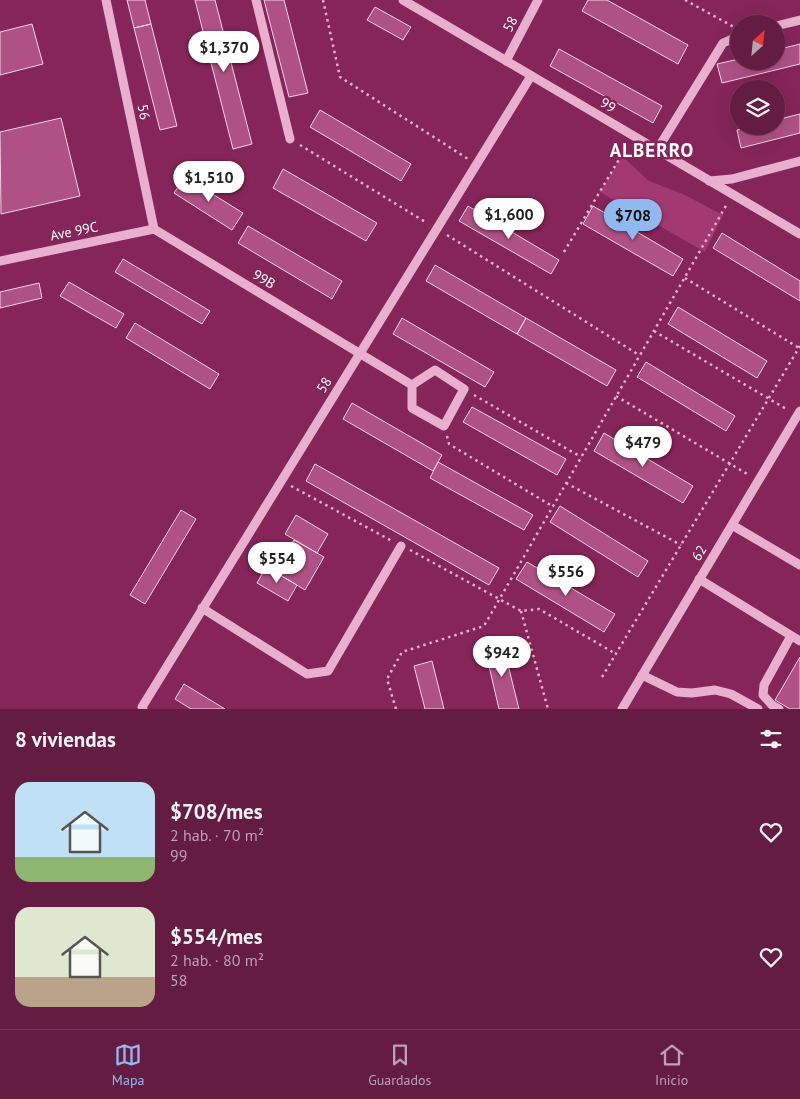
<!DOCTYPE html>
<html lang="es">
<meta charset="utf-8">
<style>
:root{--surface:#641c43;--page:#6c294e;--text:#f1f3f6;--muted:#bba1b2;--line:#783a5c;--accent:#90b9f0}
body{margin:0;font-family:"PT Sans",sans-serif;background:var(--page);color:var(--text);height:100vh;display:flex;flex-direction:column;font-size:19px;white-space:nowrap}
*{box-sizing:border-box;margin:0}
p{font-size:16px;color:var(--muted)}
.icon{flex:none;width:28px;height:28px;fill:none;stroke:currentColor;stroke-width:2;stroke-linecap:round;stroke-linejoin:round}
.map{position:relative;height:709px;overflow:hidden}
.details{display:flex;flex-direction:column;background:var(--surface);flex:1}
.details>*{flex:none}
.needle{width:32px;rotate:27deg}
.fabs{position:absolute;left:730px;top:15px;display:grid;gap:10px}
.fabs a{display:grid;place-items:center;width:55px;height:55px;border-radius:50%;background:var(--surface);box-shadow:0 5px 20px #0002,0 0 0 1px var(--line);font-size:25px}
.price{position:absolute;translate:-50% -42px;padding:0 11px;border-radius:18px;background:#fff;color:#222;font-size:16px;line-height:32px;filter:drop-shadow(0 1px 2px #0008)}
.price::after{content:'';position:absolute;left:50%;top:30px;width:15px;height:11px;margin-left:-8px;background:inherit;clip-path:polygon(0 0,100% 0,50% 100%)}
.price.current{background:var(--accent);color:#111}
ul{padding:0;list-style:none}
li{display:flex;align-items:center;gap:15px;height:125px;padding:0 15px}
li span{display:grid;place-items:center;flex:none;width:140px;height:100px;border-radius:15px;color:#555}
li>.icon{margin-inline-start:auto}
span .icon{width:60px;height:60px;fill:#fffc;stroke-width:1}
li b{font-size:21px}
h2{display:flex;justify-content:space-between;align-items:center;height:60px;padding:0 15px;font-size:21px}
.dock{display:flex;justify-content:space-around;align-items:center;height:70px;border-top:1px solid var(--line);background:var(--surface);font-size:14px;color:var(--muted)}
.dock a{display:grid;justify-items:center;gap:2px}
.dock .current{color:var(--accent)}
.map>svg:first-child{display:block}
.green{fill:#a23973}
.building{fill:#af5185;stroke:#f6d2e6}
.lines{fill:none;stroke-linecap:round;stroke-linejoin:round}
.path{stroke:#e8afce;stroke-width:2.5;stroke-dasharray:2.5 4;stroke-linecap:butt}
.minor{stroke:#e8afce;stroke-width:9}
.labels{text-anchor:middle;stroke-width:5;stroke-linejoin:round;paint-order:stroke}
.street-label{font-size:14px;fill:#fff;stroke:#852559}
.district-label{font-size:19px;font-weight:bold;letter-spacing:1px;fill:#fff;stroke:#852559}
</style>
<div class="map">
<svg width="800" height="709" viewBox="0 0 800 709">
<rect width="100%" height="100%" fill="#852559"/>
<!-- green -->
<path class="green" d="M622,156l27,25 34,13 40,21 -18,37 -105,-60z"/>
<!-- building -->
<path class="building" d="M127,0h18l6,24 -17,4z
M195,0h20l37,144 -19,5z
M264,0h20l24,93 -19,4z
M588,0h19l81,45 -10,19 -96,-53z
M375,7l36,20 -8,13 -36,-20z
M32,24l11,40 -43,11v-43z
M151,24l26,102 -17,4 -26,-102z
M800,44v20l-78,19 -5,-19 22,-5v2h37v-11z
M559,49l103,57 -9,17 -103,-57z
M320,110l91,54 -10,17 -91,-54z
M800,114v19l-59,15 -4,-18 16,-4h23v-6z
M61,118l19,78 -79,18 -1,-82z
M283,169l94,54 -11,18 -93,-53z
M185,177l58,36 -11,17 -58,-37z
M468,206l91,54 -8,14 -92,-53z
M593,206l90,53 -10,17 -90,-52z
M248,226l94,55 -10,18 -94,-56z
M722,233l78,48v20l-87,-53z
M123,259l87,52 -8,13 -87,-52z
M435,265l91,53 -9,16 -91,-53z
M69,282l55,32 -8,14 -56,-32z
M39,283l3,15 -42,10v-16z
M678,307l89,54 -10,17 -89,-54z
M402,318l92,54 -9,15 -92,-53z
M526,318l90,52 -9,16 -90,-52z
M135,323l84,51 -9,15 -84,-51z
M646,362l89,54 -9,15 -89,-54z
M352,403l90,52 -9,16 -90,-52z
M472,407l94,52 -9,16 -94,-53z
M604,433l89,53 -10,17 -89,-52z
M438,462l95,53 -9,15 -94,-52z
M315,464l184,104 -10,17 -183,-104z
M560,506l88,55 -10,16 -88,-55z
M181,510l15,9 -51,85 -15,-9z
M296,515l32,19 -11,19 -32,-19z
M294,540l30,17 -19,33 -30,-18z
M527,562l88,52 -11,18 -88,-53z
M266,567l31,18 -9,16 -31,-18z
M503,645l16,64h-20l-14,-60z
M800,657v52h-10l-15,-9z
M432,661l12,48h-19l-11,-43z
M184,684l41,25h-34l-16,-10z"/>
<g class="lines">
<!-- path -->
<path class="path" d="M323,0l17,77 128,82
M685,0l49,27
M300,145l127,78
M447,235l192,120
M564,252l63,-106
M685,278l114,70
M654,331l134,79
M474,395l107,62
M616,396l133,79
M447,436l2,8 103,62
M566,483l115,62
M291,486l101,55
M410,550l111,61 18,-2 77,45
M521,611l27,98
M602,677l198,-331
M396,709l-9,-30 15,-27 82,-26 243,-422"/>
<!-- minor -->
<path class="minor" d="M106,0l48,229
M256,0l34,139
M403,0l397,234
M776,26l24,-6
M506,61l32,-61
M657,150l66,-107 16,-7
M709,181l23,-2 68,-18
M154,229l258,156v23l32,18 20,-37 -29,-19 -23,15
M0,261l154,-32
M732,525l68,40
M699,579l101,62
M202,608l105,66 21,-3 73,-125
M642,675l35,17 15,1 23,-3 16,4 27,15
M143,709l-1,-2 389,-631
M622,709l178,-298
M779,709l-7,-4 -9,-10 1,-10 27,-49"/>
</g>
<g class="labels">
<!-- street labels -->
<g class="street-label">
<text transform="translate(510 24) rotate(-63)" y="5">58</text>
<text transform="translate(608 105) rotate(31)" y="5">99</text>
<text transform="translate(144 112) rotate(78)" y="5">56</text>
<text transform="translate(74 231) rotate(-11)" y="5">Ave 99C</text>
<text transform="translate(264 279) rotate(31)" y="5">99B</text>
<text transform="translate(324 385) rotate(-59)" y="5">58</text>
<text transform="translate(699 553) rotate(-59)" y="5">62</text>
</g>
<!-- district labels -->
<g class="district-label">
<text x="652" y="157">ALBERRO</text>
</g>
</g>
</svg>
<div class="fabs">
<a><svg class="needle" viewBox="-14 -14 28 28"><path d="M0-13l5 13h-10z" fill="#e53935"/><path d="M0 13l5-13h-10z" fill="#bba1b2"/></svg></a>
<a><svg class="icon" aria-label="layers" viewBox="0 0 24 24"><path d="M12 4l9 5-9 5-9-5zM3 14l9 5 9-5"/></svg></a>
</div>
<b class="price" style="left:224px;top:73px">$1,370</b>
<b class="price" style="left:209px;top:203px">$1,510</b>
<b class="price" style="left:509px;top:240px">$1,600</b>
<b class="price current" style="left:633px;top:241px">$708</b>
<b class="price" style="left:643px;top:468px">$479</b>
<b class="price" style="left:277px;top:584px">$554</b>
<b class="price" style="left:566px;top:597px">$556</b>
<b class="price" style="left:502px;top:678px">$942</b>
</div>
<section class="details">
<h2>8 viviendas<svg class="icon" aria-label="filters" viewBox="0 0 24 24"><path d="M4 7h16M4 17h16"/><circle cx="9" cy="7" r="2"/><circle cx="15" cy="17" r="2"/></svg></h2>
<ul>
<li><span style="background:linear-gradient(#bfe0f5 75%,#8fb573 0)"><svg class="icon" aria-label="home" viewBox="0 0 24 24"><path d="M3 11l9-7 9 7M6 9v11h12V9"/></svg></span><div><b>$708/mes</b><p>2 hab. · 70 m²</p><p>99</p></div><svg class="icon" aria-label="heart" viewBox="0 0 24 24"><path d="M12 20l-8-8c-3-5 5-10 8-4 3-6 11-1 8 4z"/></svg></li>
<li><span style="background:linear-gradient(#dfe7d0 70%,#b9a48a 0)"><svg class="icon" aria-label="home" viewBox="0 0 24 24"><path d="M3 11l9-7 9 7M6 9v11h12V9"/></svg></span><div><b>$554/mes</b><p>2 hab. · 80 m²</p><p>58</p></div><svg class="icon" aria-label="heart" viewBox="0 0 24 24"><path d="M12 20l-8-8c-3-5 5-10 8-4 3-6 11-1 8 4z"/></svg></li>
</ul>
</section>
<nav class="dock">
<a class="current"><svg class="icon" aria-label="map" viewBox="0 0 24 24"><path d="M3 6l6-2 6 2 6-2v14l-6 2-6-2-6 2zM9 4v14M15 6v14"/></svg>Mapa</a>
<a><svg class="icon" aria-label="saved" viewBox="0 0 24 24"><path d="M7 4h10v16l-5-4-5 4z"/></svg>Guardados</a>
<a><svg class="icon" aria-label="home" viewBox="0 0 24 24"><path d="M3 11l9-7 9 7M6 9v11h12V9"/></svg>Inicio</a>
</nav>
